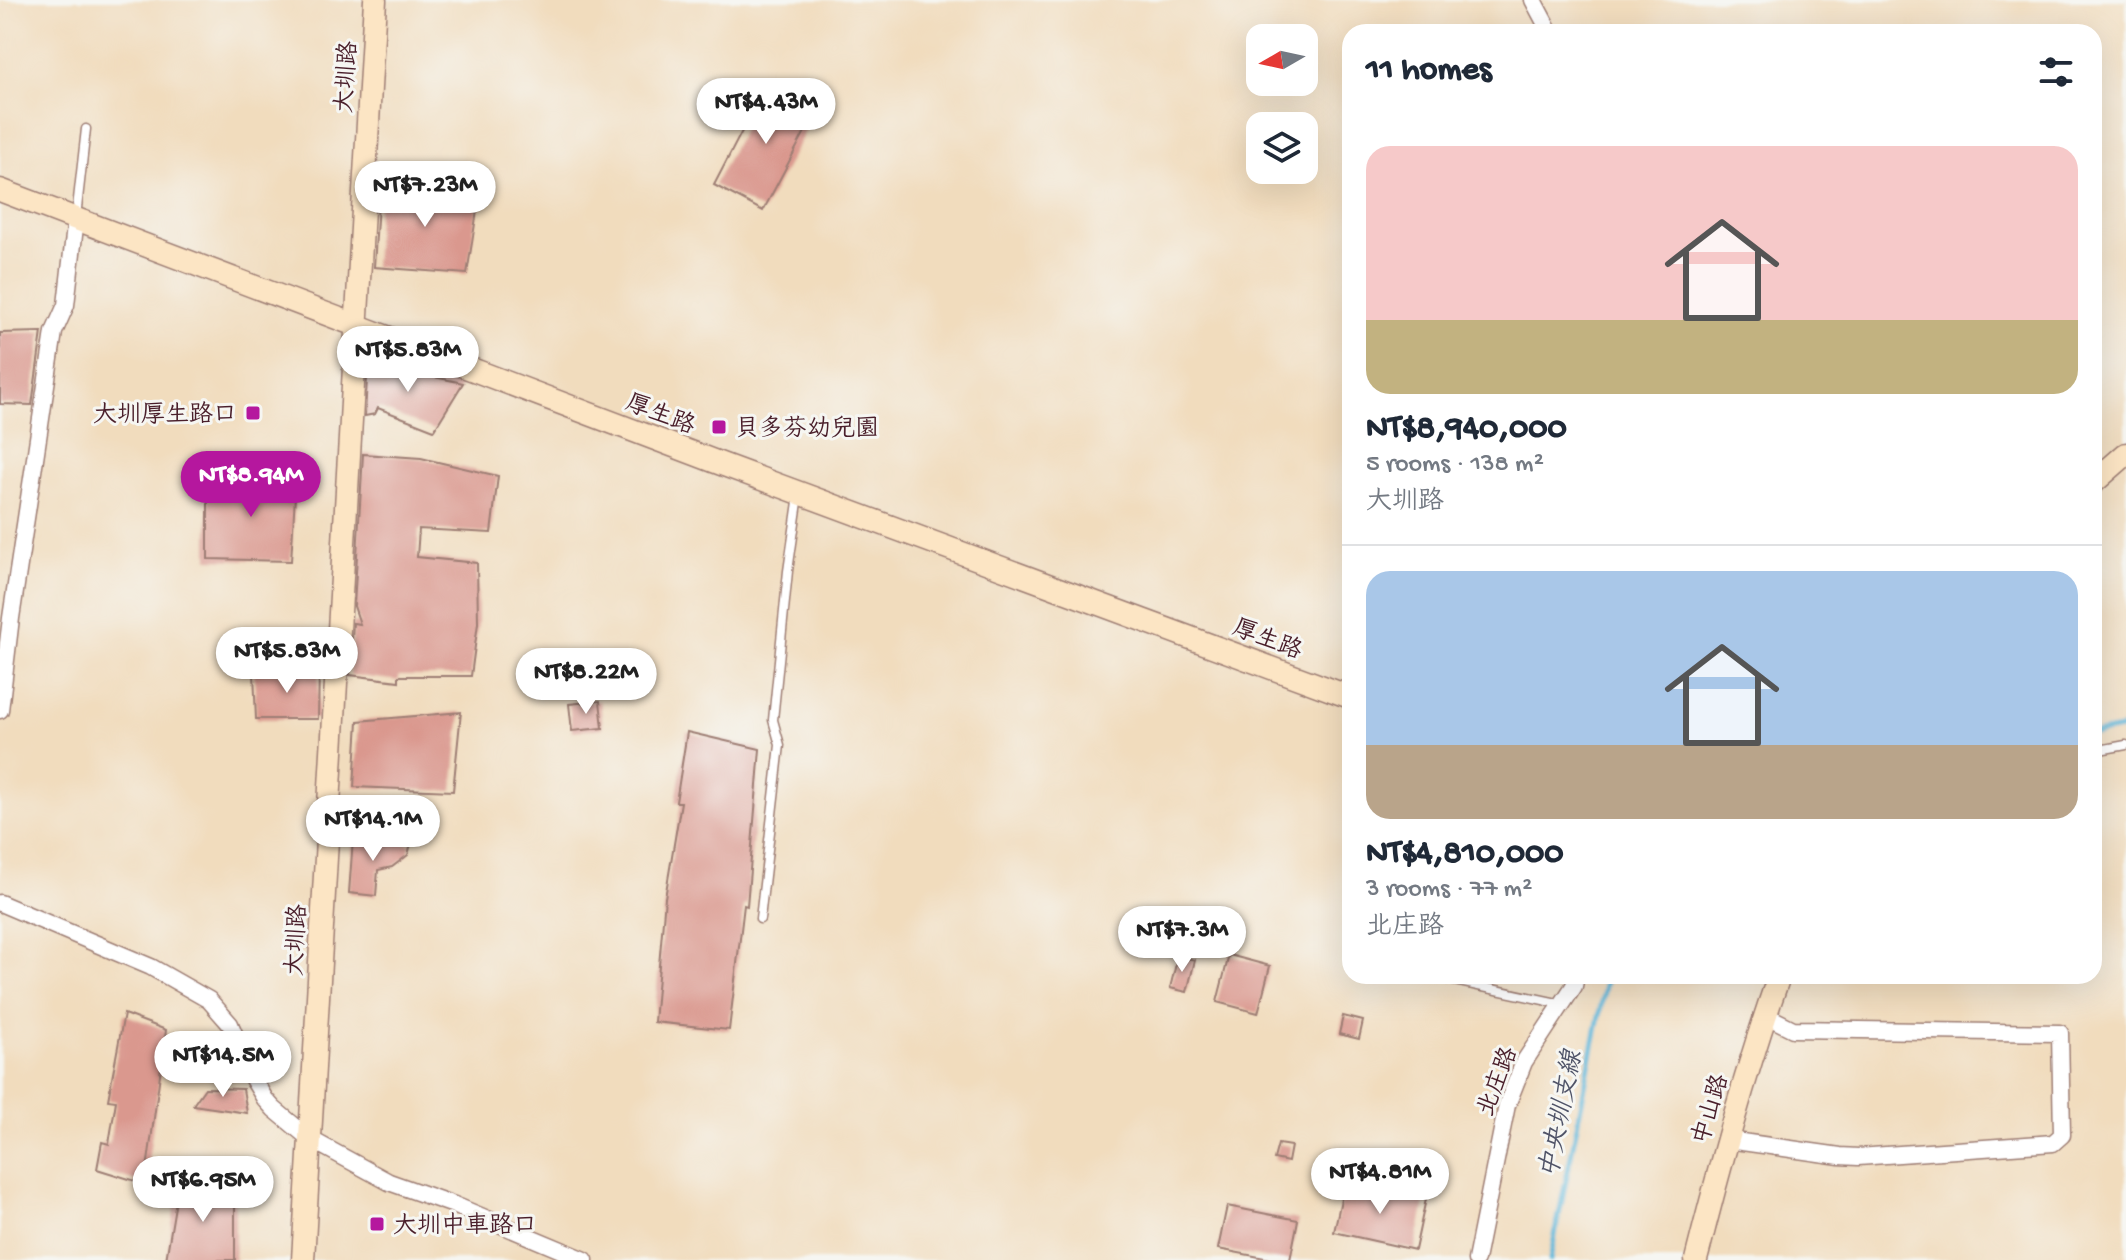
<!DOCTYPE html>
<meta charset="utf-8">
<style>
:root{--surface:#fff;--page:#f2f2f3;--text:#1f2937;--muted:#747a83;--line:#e0e1e3;--accent:#b5179e}
body{margin:0;font-family:"Gochi Hand","LXGW WenKai TC",sans-serif;background:var(--page);color:var(--text);height:100vh;display:flex;flex-direction:column;font-size:30px;white-space:nowrap}
*{box-sizing:border-box;margin:0}
p{font-size:26px;color:var(--muted)}
.icon{flex:none;width:44px;height:44px;fill:none;stroke:currentColor;stroke-width:2;stroke-linecap:round;stroke-linejoin:round}
.map{position:relative;flex:1;overflow:hidden}
.details{position:absolute;left:1342px;top:24px;width:760px;height:960px;display:flex;flex-direction:column;background:var(--surface);border-radius:24px;box-shadow:0 8px 32px #0002}
.details>*{flex:none}
.needle{width:52px;rotate:261deg}
.fabs{position:absolute;left:1246px;top:24px;display:grid;gap:16px}
.fabs a{display:grid;place-items:center;width:72px;height:72px;border-radius:16px;background:var(--surface);box-shadow:0 8px 32px #0002;font-size:40px}
.price{position:absolute;translate:-50% -68px;padding:0 18px;border-radius:28px;background:#fff;color:#222;font-size:26px;line-height:52px;filter:drop-shadow(0 2px 4px #0008)}
.price::after{content:'';position:absolute;left:50%;top:48px;width:24px;height:18px;margin-left:-12px;background:inherit;clip-path:polygon(0 0,100% 0,50% 100%)}
.price.active{background:var(--accent);color:#fff}
ul{padding:0;list-style:none}
li{display:grid;align-content:center;gap:16px;height:424px;padding:0 24px}
li+li{border-top:2px solid var(--line)}
li span{display:grid;place-items:center;height:248px;border-radius:24px;color:#555}
li>.icon{margin-inline-start:auto}
span .icon{width:144px;height:144px;fill:#fffc;stroke-width:1}
li b{font-size:34px}
h2{display:flex;justify-content:space-between;align-items:center;height:96px;padding:0 24px;font-size:34px}
.map>svg:first-child{display:block}
.lines{fill:none;stroke-linecap:round;stroke-linejoin:round}
.stream{stroke:#5cb6d9;stroke-width:5}
.building{fill:#da988e}
.lane-casing{stroke:#9e7e74;stroke-width:11}
.street-casing{stroke:#9e7e74;stroke-width:19}
.secondary-casing{stroke:#9e7e74;stroke-width:25}
.lane{stroke:#fff;stroke-width:8}
.street{stroke:#fff;stroke-width:16}
.secondary{stroke:#fce5c4;stroke-width:22}
.poi-dot{fill:#b5179e;stroke:#f6f6f2;stroke-width:3}
.labels{text-anchor:middle;stroke-width:6;stroke-linejoin:round;paint-order:stroke}
.street-label{font-size:24px;fill:#4a1f2b;stroke:#f6f6f2}
.poi-label{font-size:24px;fill:#4a1f2b;stroke:#f6f6f2;text-anchor:start}
.water-label{font-size:26px;font-style:italic;fill:#505468;stroke:#f6f6f2}
</style>
<div class="map">
<svg width="2126" height="1260" viewBox="0 0 2126 1260">
<rect width="100%" height="100%" fill="#f6f6f2"/>
<filter id="ink" filterUnits="userSpaceOnUse"><feTurbulence type="fractalNoise" baseFrequency=".0125" numOctaves="2"/><feDisplacementMap in="SourceGraphic" scale="16" xChannelSelector="R" yChannelSelector="G"/><feConvolveMatrix kernelMatrix="1 2 1 2 8 2 1 2 1" color-interpolation-filters="sRGB"/></filter>
<filter id="wash" filterUnits="userSpaceOnUse"><feTurbulence type="fractalNoise" baseFrequency=".006" numOctaves="4" result="noise"/><feDisplacementMap in="SourceGraphic" scale="32" xChannelSelector="R" yChannelSelector="G"/><feGaussianBlur stdDeviation="1.8" result="paint"/><feColorMatrix in="noise" values="0 0 0 0 0 0 0 0 0 0 0 0 0 0 0 0 0 1.4 0 .05"/><feComposite in="paint" operator="in"/></filter>
<g filter="url(#wash)">
<rect width="100%" height="100%" fill="#f1dcbd"/>
<g class="lines">
<!-- stream -->
<path class="stream" d="M2094,734l32,-6
M1550,1260l57,-284"/>
</g>
<g id="blocks">
<!-- building -->
<path class="building" d="M768,81l50,26 -55,104 -49,-26z
M379,187l101,5 -13,82 -93,-7z
M42,332l-10,73 -32,-1v-71z
M368,360l25,1 -2,7 72,15 -29,47 -56,-22 -3,6 -10,2z
M363,454l58,4 77,18 -7,57 -72,-4 -2,28 60,6 1,60 -7,53h-72v5l-49,-6 3,-52 7,1 -6,-18z
M208,479h88l-5,82 -83,-2z
M319,670l-1,49h-62l-2,-46z
M600,701l3,27 -31,3 -3,-27z
M461,712l-8,79 -99,-4 4,-66z
M687,732l73,17 -13,157 -3,-1 -15,125 -75,-8 11,-124 16,-96h-5z
M353,839l58,5 -3,11 -16,12 -14,3 -2,26 -27,-3z
M1229,955l41,11 -12,47 -41,-11z
M1178,956l17,4 -8,32 -17,-4z
M124,1014l42,16 -21,154 -48,-15 5,-27 7,2 7,-43 -8,-1z
M1343,1016l20,5 -4,18 -20,-5z
M205,1088l38,1 4,24 -54,-8z
M1278,1144l13,2 -3,16 -14,-3z
M1345,1181l81,18 -11,51 -81,-18z
M179,1182l56,8v70h-69z
M1227,1206l71,14 -8,40h-15l-57,-11z"/>
</g>
</g>
<g filter="url(#ink)">
<use href="#blocks" fill-opacity="0" stroke="#9e7e74" stroke-width="2"/>
<g class="lines">
<defs>
<path id="lane" d="M76,217l10,-88
M2094,751l32,-6
M760,919l20,-174 -7,-25 15,-149 11,-76
M1431,976l131,28"/>
<path id="street" d="M1533,0l17,32
M0,710l11,-92 43,-286 12,-27 10,-87
M0,903l151,64 58,33 21,24 23,55 12,20 9,10 36,30 79,43 65,23 131,55
M1728,1140l112,16 18,1 195,-14 9,-8 -2,-102 -267,-4 -28,-14
M1476,1260l31,-155 17,-43 50,-76 2,-10"/>
<path id="secondary" d="M0,190l724,275 626,232
M2094,482l32,-28
M303,1260l72,-1260
M1696,1260c24,-96 50,-191 83,-284"/>
</defs>
<!-- lane casing -->
<use href="#lane" class="lane-casing"/>
<!-- street casing -->
<use href="#street" class="street-casing"/>
<!-- secondary casing -->
<use href="#secondary" class="secondary-casing"/>
<!-- lane -->
<use href="#lane" class="lane"/>
<!-- street -->
<use href="#street" class="street"/>
<!-- secondary -->
<use href="#secondary" class="secondary"/>
</g>
</g>
<!-- markers -->
<g class="poi-dot">
<rect x="245" y="405" width="16" height="16" rx="4"/>
<rect x="711" y="419" width="16" height="16" rx="4"/>
<rect x="369" y="1216" width="16" height="16" rx="4"/>
</g>
<g class="labels">
<!-- street labels -->
<g class="street-label">
<text transform="translate(345 77) rotate(-86)" y="8">大圳路</text>
<text transform="translate(661 413) rotate(21)" y="8">厚生路</text>
<text transform="translate(1268 638) rotate(21)" y="8">厚生路</text>
<text transform="translate(295 940) rotate(-87)" y="8">大圳路</text>
<text transform="translate(1496 1081) rotate(-69)" y="8">北庄路</text>
<text transform="translate(1709 1109) rotate(-73)" y="8">中山路</text>
</g>
<!-- poi labels -->
<g class="poi-label">
<text x="237" y="421" text-anchor="end">大圳厚生路口</text>
<text x="735" y="435">貝多芬幼兒園</text>
<text x="393" y="1232">大圳中車路口</text>
</g>
<!-- water labels -->
<g class="water-label">
<text transform="translate(1559 1114) rotate(-79)" y="9">中央圳支線</text>
</g>
</g>
</svg>
<div class="fabs">
<a><svg class="needle" viewBox="-14 -14 28 28"><path d="M0-13l5 13h-10z" fill="#e53935"/><path d="M0 13l5-13h-10z" fill="#747a83"/></svg></a>
<a><svg class="icon" aria-label="layers" viewBox="0 0 24 24"><path d="M12 4l9 5-9 5-9-5zM3 14l9 5 9-5"/></svg></a>
</div>
<b class="price" style="left:766px;top:146px">NT$4.43M</b>
<b class="price" style="left:425px;top:229px">NT$7.23M</b>
<b class="price" style="left:408px;top:394px">NT$5.83M</b>
<b class="price active" style="left:251px;top:519px">NT$8.94M</b>
<b class="price" style="left:287px;top:695px">NT$5.83M</b>
<b class="price" style="left:586px;top:716px">NT$8.22M</b>
<b class="price" style="left:373px;top:863px">NT$14.1M</b>
<b class="price" style="left:1182px;top:974px">NT$7.3M</b>
<b class="price" style="left:223px;top:1099px">NT$14.5M</b>
<b class="price" style="left:1380px;top:1216px">NT$4.81M</b>
<b class="price" style="left:203px;top:1224px">NT$6.95M</b>
<section class="details">
<h2>11 homes<svg class="icon" aria-label="filters" viewBox="0 0 24 24"><path d="M4 7h16M4 17h16"/><circle cx="9" cy="7" r="2"/><circle cx="15" cy="17" r="2"/></svg></h2>
<ul>
<li><span style="background:linear-gradient(#f6c9c9 70%,#c2b280 0)"><svg class="icon" aria-label="home" viewBox="0 0 24 24"><path d="M3 11l9-7 9 7M6 9v11h12V9"/></svg></span><div><b>NT$8,940,000</b><p>5 rooms · 138 m²</p><p>大圳路</p></div></li>
<li><span style="background:linear-gradient(#a9c7e8 70%,#b9a48a 0)"><svg class="icon" aria-label="home" viewBox="0 0 24 24"><path d="M3 11l9-7 9 7M6 9v11h12V9"/></svg></span><div><b>NT$4,810,000</b><p>3 rooms · 77 m²</p><p>北庄路</p></div></li>
</ul>
</section>
</div>
